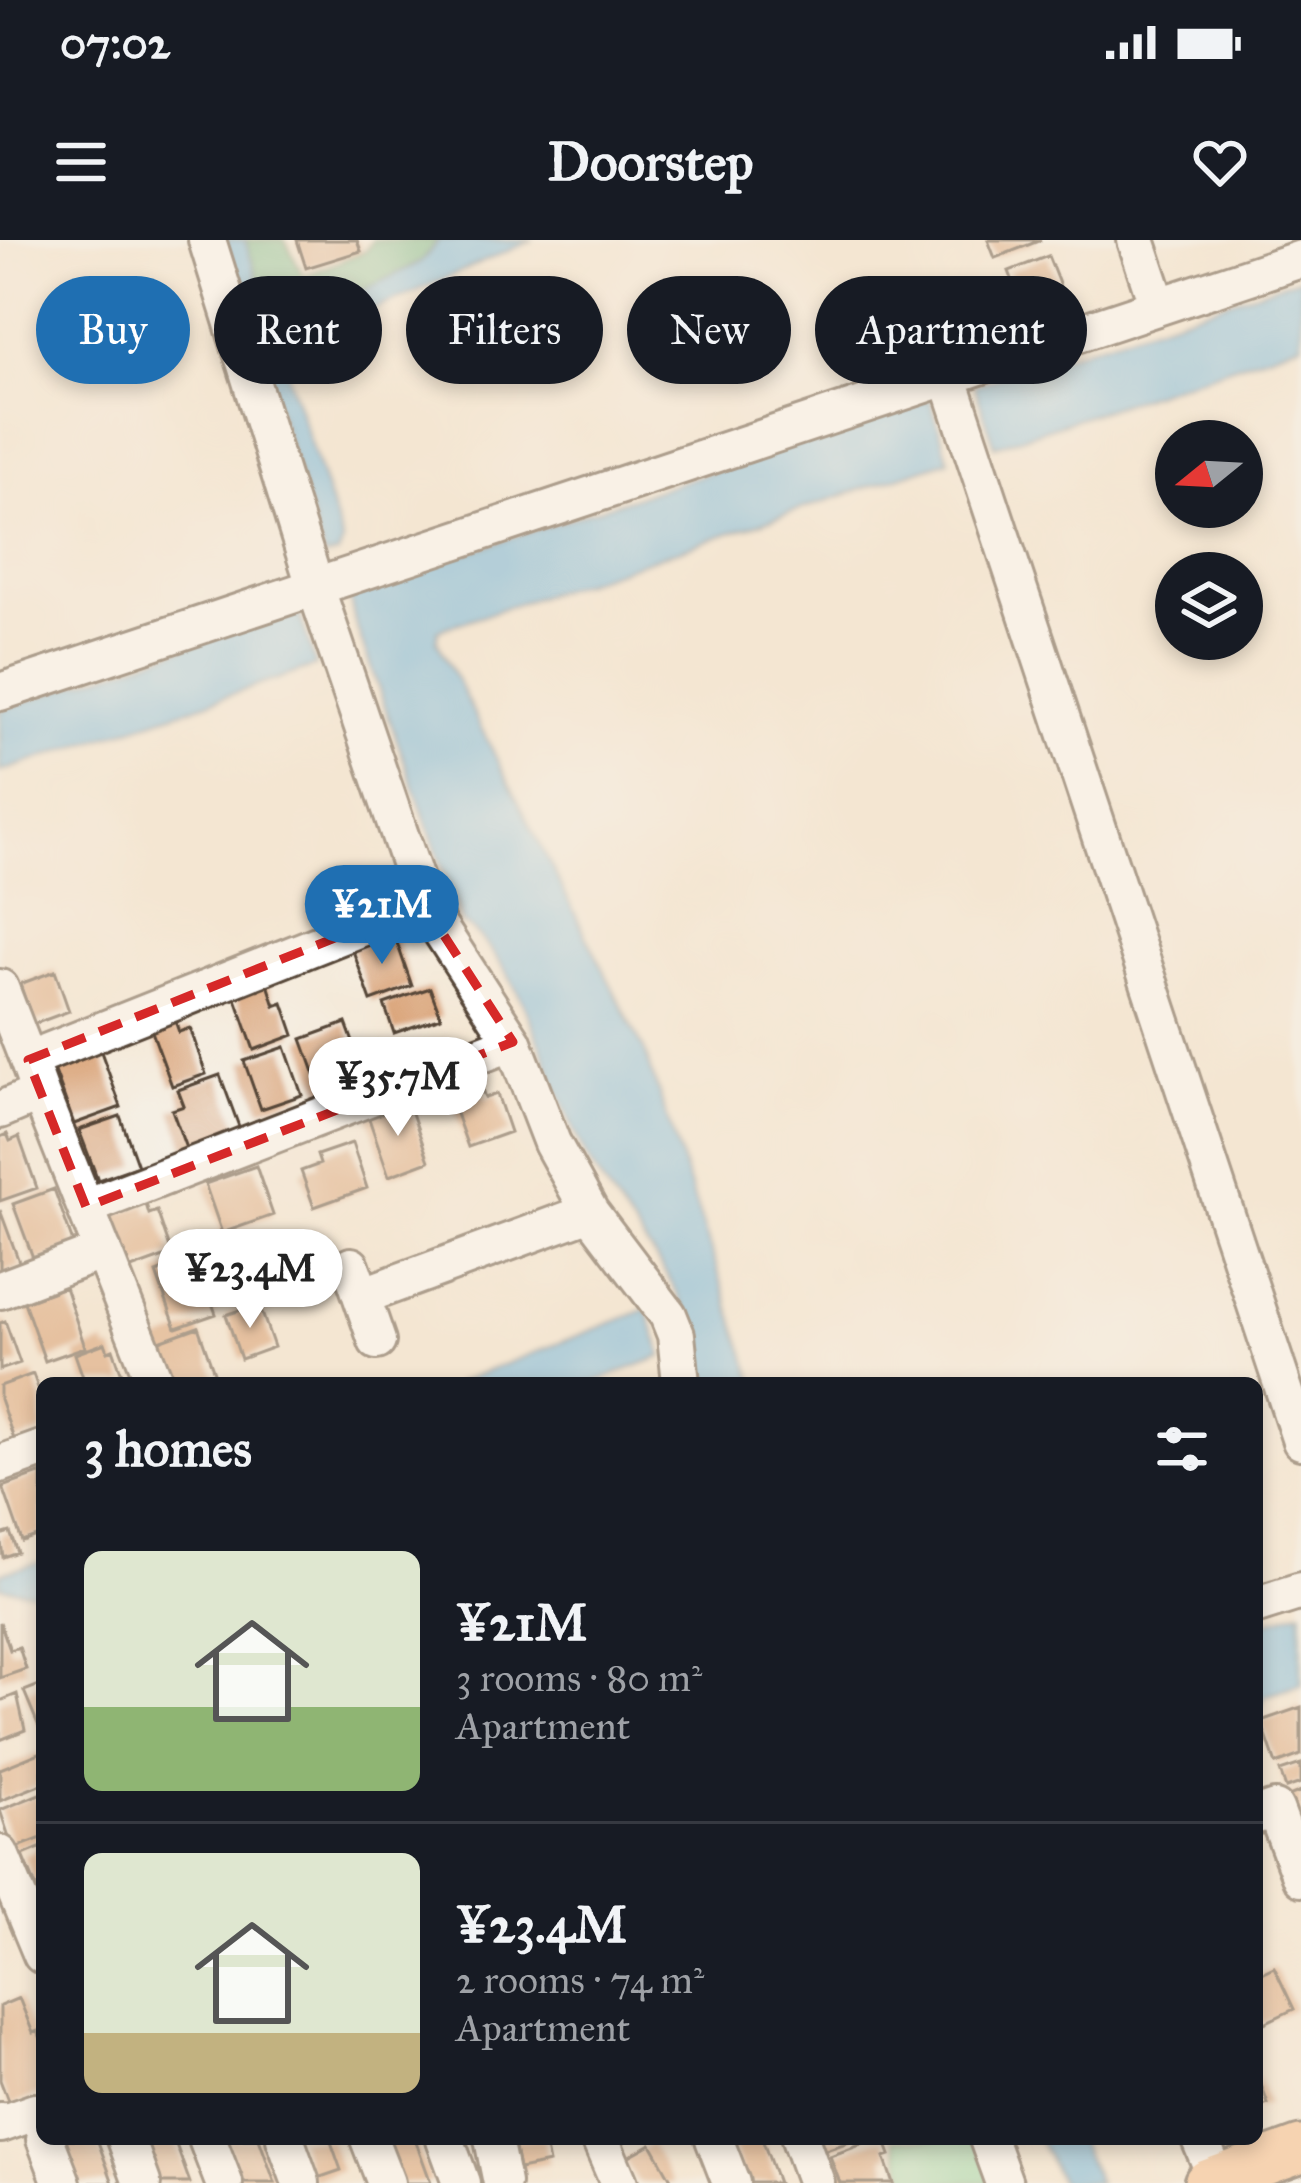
<!DOCTYPE html>
<meta charset="utf-8">
<style>
:root{--surface:#171b24;--page:#242831;--text:#f1f3f6;--muted:#9ea1a6;--line:#363941;--accent:#1f6fb2}
body{margin:0;font-family:"IM FELL Great Primer",serif;background:var(--page);color:var(--text);height:100vh;display:flex;flex-direction:column;font-size:45px;white-space:nowrap}
*{box-sizing:border-box;margin:0}
p{font-size:39px;color:var(--muted)}
.icon{flex:none;width:66px;height:66px;fill:none;stroke:currentColor;stroke-width:2;stroke-linecap:round;stroke-linejoin:round}
.map{position:relative;flex:1;overflow:hidden}
.panel{position:absolute;left:36px;top:1137px;width:1227px;height:768px;display:flex;flex-direction:column;background:var(--surface);border-radius:18px;box-shadow:0 6px 18px #0003}
.panel>*{flex:none}
.guide{position:absolute;left:36px;top:36px;width:1230px;height:108px;display:flex;gap:24px}
.needle{width:78px;rotate:252deg}
.controls{position:absolute;left:1155px;top:180px;display:grid;gap:24px}
.controls a{display:grid;place-items:center;width:108px;height:108px;border-radius:50%;background:var(--surface);box-shadow:0 6px 18px #0003;font-size:60px}
.price{position:absolute;translate:-50% -102px;padding:0 27px;border-radius:42px;background:#fff;color:#222;font-size:39px;line-height:78px;filter:drop-shadow(0 3px 6px #0008)}
.price::after{content:'';position:absolute;left:50%;top:72px;width:36px;height:27px;margin-left:-18px;background:inherit;clip-path:polygon(0 0,100% 0,50% 100%)}
.price.active{background:var(--accent);color:#fff}
ul{padding:0;list-style:none}
li{display:flex;align-items:center;gap:36px;height:300px;padding:0 48px}
li+li{border-top:3px solid var(--line)}
li span{display:grid;place-items:center;flex:none;width:336px;height:240px;border-radius:18px;color:#555}
li>.icon{margin-inline-start:auto}
span .icon{width:144px;height:144px;fill:#fffc;stroke-width:1}
li b{font-size:51px}
h2{display:flex;justify-content:space-between;align-items:center;height:144px;padding:0 48px;font-size:51px}
.pill{padding:0 42px;border-radius:54px;background:var(--surface);box-shadow:0 6px 18px #0003;font-size:42px;line-height:108px}
.pill.active{background:var(--accent);color:#fff}
.status{display:flex;justify-content:space-between;align-items:center;height:84px;padding:0 60px;background:var(--surface);direction:ltr}
.status svg{height:33px;fill:currentColor}
header{display:flex;justify-content:space-between;align-items:center;height:156px;padding:0 48px;background:var(--surface);font-size:54px;font-weight:800}
.map>svg:first-child{display:block}
.green{fill:#7bd196;stroke:#5b7e5a;stroke-width:3}
.forest{fill:#64b37f;stroke:#506e4e;stroke-width:3}
.water{fill:#66b2df;stroke:#506e7e;stroke-width:3}
.building{fill:#d69665}
.lines{fill:none;stroke-linecap:round;stroke-linejoin:round}
.minor-casing{stroke:#574639;stroke-width:42}
.major-casing{stroke:#574639;stroke-width:51}
.minor{stroke:#fff;stroke-width:36}
.major{stroke:#f8bd89;stroke-width:45}
.marked{fill:none;stroke:#d62828;stroke-width:9;stroke-dasharray:24 15;stroke-linejoin:round}
</style>
<div class="status"><b>07:02</b><svg viewBox="0 0 49 12"><path d="M0 12V9h3v3zM5 12V6h3v6zM10 12V3h3v9zM15 12V0h3v12zM26 1h20v11H26zM47 4h2v5h-2z"/></svg></div>
<header><svg class="icon" aria-label="menu" viewBox="0 0 24 24"><path d="M4 6h16M4 12h16M4 18h16"/></svg>Doorstep<svg class="icon" aria-label="heart" viewBox="0 0 24 24"><path d="M12 20l-8-8c-3-5 5-10 8-4 3-6 11-1 8 4z"/></svg></header>
<div class="map">
<svg width="1301" height="1943" viewBox="0 0 1301 1943">
<rect width="100%" height="100%" fill="#f6f6f2"/>
<filter id="ink" filterUnits="userSpaceOnUse"><feTurbulence type="fractalNoise" baseFrequency=".00833" numOctaves="2"/><feDisplacementMap in="SourceGraphic" scale="24" xChannelSelector="R" yChannelSelector="G"/><feConvolveMatrix kernelMatrix="1 2 1 2 8 2 1 2 1" color-interpolation-filters="sRGB"/></filter>
<filter id="wash" filterUnits="userSpaceOnUse"><feTurbulence type="fractalNoise" baseFrequency=".004" numOctaves="4" result="noise"/><feDisplacementMap in="SourceGraphic" scale="48" xChannelSelector="R" yChannelSelector="G"/><feGaussianBlur stdDeviation="2.7" result="paint"/><feColorMatrix in="noise" values="0 0 0 0 0 0 0 0 0 0 0 0 0 0 0 0 0 1.4 0 .05"/><feComposite in="paint" operator="in"/></filter>
<g filter="url(#wash)">
<rect width="100%" height="100%" fill="#f4e6d2"/>
<!-- green -->
<path class="green" d="M894,1899h86l14,44h-86z"/>
<!-- forest -->
<path class="forest" d="M245,0h40l19,36 61,-25 7,-11h67l-18,22 -130,64 -20,-4z"/>
<!-- water -->
<path class="water" d="M224,0h21l26,82 20,4 130,-64 18,-22h94l-253,111 63,192 -5,11 -14,3z
M1301,37v66l-306,103 -21,-61z
M930,159l19,61 -511,170 -1,11 208,411 110,331h-52c-1,-27 -9,-56 -21,-80 -22,-46 -60,-87 -87,-131 -47,-76 -60,-196 -133,-250l-107,-299 -6,-28 5,-5z
M298,369l18,57 -316,106v-62z
M647,1069l16,47 -71,27h-136z
M42,1322v31l-42,-6v-14z
M1301,1370v75l-36,11 -8,20v-91z
M1038,1899h40l20,44h-37z"/>
<g id="blocks">
<!-- building -->
<path class="building" d="M297,0h60l4,11 -55,17z
M988,0h53l-46,18z
M1048,16l19,48 -40,15 -18,-48z
M394,694l18,52 -41,15 -19,-53z
M55,731l14,40 -35,13 -14,-40z
M267,741l8,25 8,-3 11,32 -40,15 -20,-57z
M430,748l11,29 -47,16 -10,-29z
M174,778l5,14 11,-4 16,46 -34,12 -22,-60z
M346,783l19,52 -44,16 -19,-52z
M285,807l17,48 -41,14 -17,-48z
M100,809l21,58 -47,17 -21,-58z
M220,835l21,57 -54,19 -15,-41 12,-4 -6,-16z
M477,835l8,23 12,-4 13,38 -42,15 -22,-61z
M408,862l21,59 -40,15 -21,-60z
M120,876l18,50 -40,14 -19,-50z
M7,894l3,7 9,-4 18,51 -37,13v-64z
M352,903l15,45 -53,19 -13,-36 19,-7 -3,-9z
M256,926l17,49 -51,18 -17,-49z
M54,949l21,59 -40,15 -22,-59z
M146,964l3,10 8,-3 15,43 -41,15 -4,-10 -5,1 -15,-42z
M0,970l21,57 -21,7z
M204,1016l7,19 -8,3 13,36 -40,14 -20,-55z
M65,1047l20,60 -40,14 -21,-59z
M259,1064l15,43 -33,12 -15,-44z
M5,1081l15,42 -20,7v-47z
M198,1087l18,51 -14,5h-34l-14,-40z
M105,1103l3,8 5,-2 12,34h-40l-10,-29z
M33,1134l9,25v33l-27,10 -15,-43v-13z
M42,1233v61l-20,7 -19,-54z
M10,1292l7,20 -14,5 -3,-22z
M0,1382l10,28 9,-3 7,22 -26,9z
M42,1444v50l-18,-43z
M17,1454l8,36 -25,10v-39z
M1301,1467v48l-25,9 -15,-43z
M42,1512v32l-42,17v-32z
M1301,1524v19l-15,5 -6,-17z
M1301,1551v47l-15,-41z
M42,1553v45l-29,11 -13,-39z
M42,1607v54l-19,-46z
M1274,1727l20,42 -34,16 -3,-50z
M19,1758l14,35 5,-2 4,11v51l-32,13 -10,-26v-74z
M1258,1836l10,28 -11,4v-31z
M64,1899h33l16,44h-33z
M141,1899h33l16,44h-33z
M226,1899h33l16,44h-34z
M297,1899h33l11,31 -29,10z
M382,1899h33l16,44h-33z
M513,1899h31l5,24 -30,6z
M729,1899h33l16,44h-33z
M816,1899h39v1l-35,12z
M877,1899h7l6,16 -6,2 9,26h-53l-10,-27z
M651,1904l22,39h-35l-14,-24z"/>
</g>
</g>
<g filter="url(#ink)">
<use href="#blocks" fill-opacity="0" stroke="#574639" stroke-width="3"/>
<g class="lines">
<defs>
<path id="minor" d="M207,0l108,346 108,317 90,139 39,101 38,69 78,103 8,20 5,48
M1136,0l22,66
M948,136l353,1065
M0,452l1301,-433
M0,748l28,72
M40,853l115,290
M0,870l40,-17 -12,-33 395,-157
M86,967l427,-165
M351,1026l26,75
M0,1050l103,-39
M362,1056l228,-84
M0,1224l42,-15
M1257,1365l44,-14
M1257,1575l18,-6 26,69
M0,1614l42,101
M0,1881l1,3 34,-12
M45,1899l17,44
M126,1899l16,44
M207,1899l17,44
M285,1899l16,44
M369,1899l17,44
M445,1899l16,44
M493,1899l9,44
M600,1899l19,44
M714,1899l17,44
M800,1899l16,44
M988,1899l16,44
M1200,1899l17,40"/>
<path id="major" d="M1207,1943l94,-34"/>
</defs>
<!-- minor casing -->
<use href="#minor" class="minor-casing"/>
<!-- major casing -->
<use href="#major" class="major-casing"/>
<!-- minor -->
<use href="#minor" class="minor"/>
<!-- major -->
<use href="#major" class="major"/>
</g>
</g>
<!-- marked area -->
<path d="M0 0H1301V1943H0ZM423,663l90,139 -427,165 -58,-147z" fill="#f4e6d2" fill-opacity=".55" fill-rule="evenodd"/>
<path class="marked" d="M423,663l90,139 -427,165 -58,-147z"/>
</svg>
<div class="controls">
<a><svg class="needle" viewBox="-14 -14 28 28"><path d="M0-13l5 13h-10z" fill="#e53935"/><path d="M0 13l5-13h-10z" fill="#9ea1a6"/></svg></a>
<a><svg class="icon" aria-label="layers" viewBox="0 0 24 24"><path d="M12 4l9 5-9 5-9-5zM3 14l9 5 9-5"/></svg></a>
</div>
<b class="price active" style="left:382px;top:727px">¥21M</b>
<b class="price" style="left:398px;top:899px">¥35.7M</b>
<b class="price" style="left:250px;top:1091px">¥23.4M</b>
<div class="guide">
<a class="pill active">Buy</a>
<a class="pill">Rent</a>
<a class="pill">Filters</a>
<a class="pill">New</a>
<a class="pill">Apartment</a>
</div>
<section class="panel">
<h2>3 homes<svg class="icon" aria-label="filters" viewBox="0 0 24 24"><path d="M4 7h16M4 17h16"/><circle cx="9" cy="7" r="2"/><circle cx="15" cy="17" r="2"/></svg></h2>
<ul>
<li><span style="background:linear-gradient(#dfe7d0 65%,#8fb573 0)"><svg class="icon" aria-label="home" viewBox="0 0 24 24"><path d="M3 11l9-7 9 7M6 9v11h12V9"/></svg></span><div><b>¥21M</b><p>3 rooms · 80 m²</p><p>Apartment</p></div></li>
<li><span style="background:linear-gradient(#dfe7d0 75%,#c2b280 0)"><svg class="icon" aria-label="home" viewBox="0 0 24 24"><path d="M3 11l9-7 9 7M6 9v11h12V9"/></svg></span><div><b>¥23.4M</b><p>2 rooms · 74 m²</p><p>Apartment</p></div></li>
</ul>
</section>
</div>
